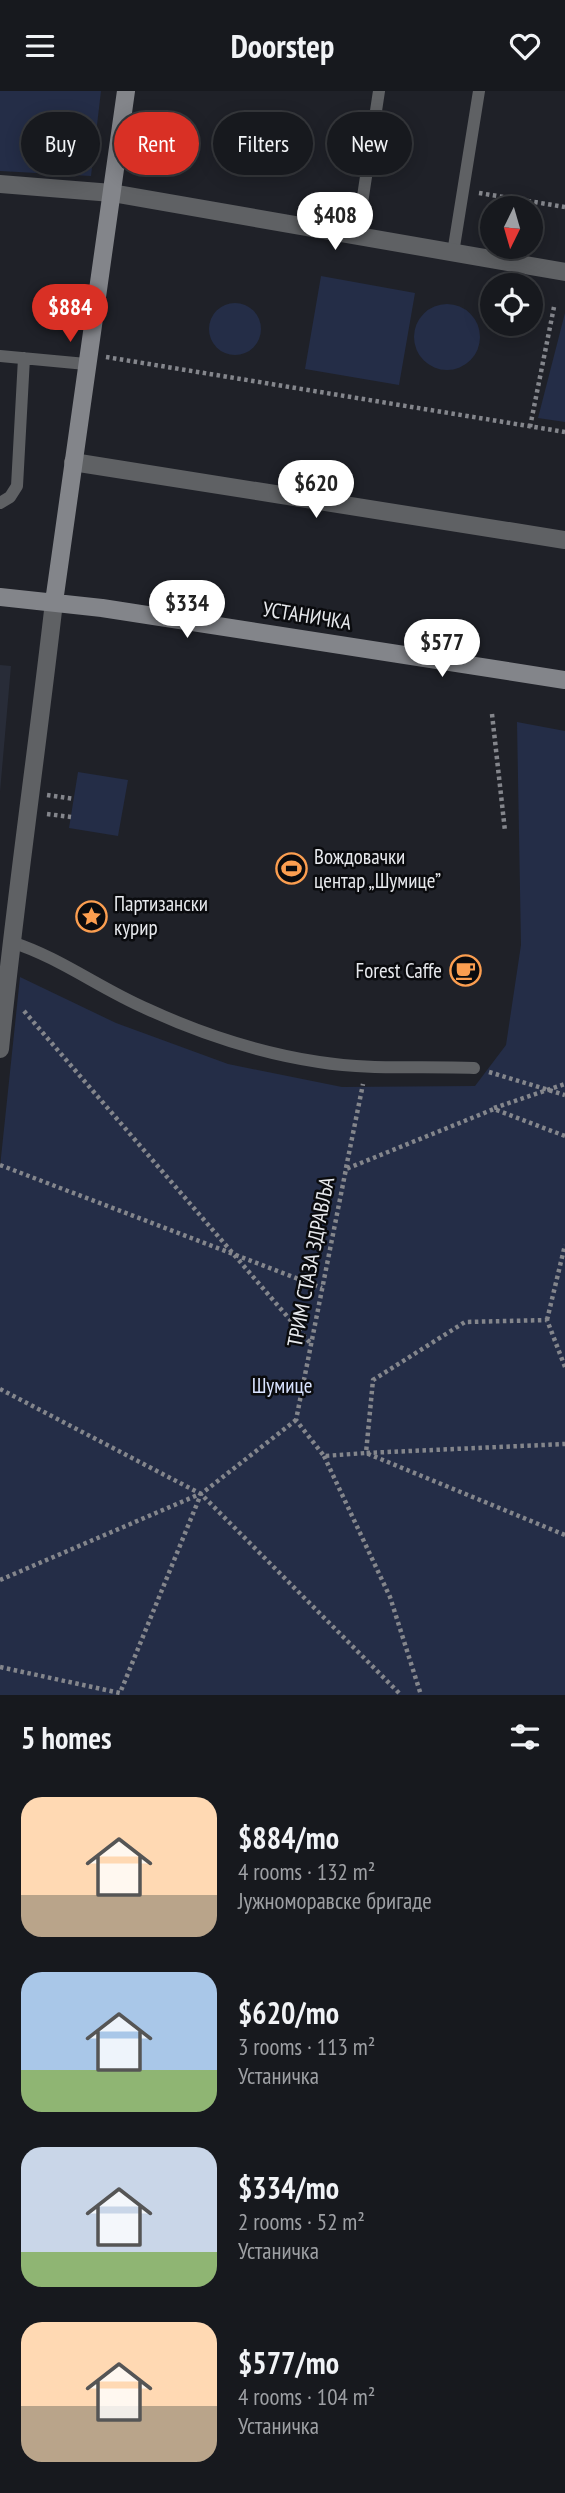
<!DOCTYPE html>
<meta charset="utf-8">
<style>
:root{--surface:#17191e;--page:#24262b;--text:#f1f3f6;--muted:#9ea0a4;--line:#36383c;--accent:#d93025}
body{margin:0;font-family:"PT Sans Narrow",sans-serif;background:var(--page);color:var(--text);height:100vh;display:flex;flex-direction:column;font-size:26px;white-space:nowrap}
*{box-sizing:border-box;margin:0}
p{font-size:23px;color:var(--muted)}
.icon{flex:none;width:38px;height:38px;fill:none;stroke:currentColor;stroke-width:2;stroke-linecap:round;stroke-linejoin:round}
.map{position:relative;height:1604px;overflow:hidden}
.panel{display:flex;flex-direction:column;background:var(--surface);flex:1}
.panel>*{flex:none}
.hud{position:absolute;left:21px;top:21px;width:523px;height:63px;display:flex;gap:14px}
.needle{width:46px;rotate:185deg}
.tools{position:absolute;left:480px;top:105px;display:grid;gap:14px}
.tools a{display:grid;place-items:center;width:63px;height:63px;border-radius:50%;background:var(--surface);box-shadow:0 4px 18px #0003,0 0 0 2px var(--line);font-size:35px}
.price{position:absolute;translate:-50% -60px;padding:0 16px;border-radius:24px;background:#fff;color:#222;font-size:23px;line-height:46px;filter:drop-shadow(0 2px 4px #0008)}
.price::after{content:'';position:absolute;left:50%;top:42px;width:21px;height:16px;margin-left:-10px;background:inherit;clip-path:polygon(0 0,100% 0,50% 100%)}
.price.on{background:var(--accent);color:#fff}
ul{padding:0;list-style:none}
li{display:flex;align-items:center;gap:21px;height:175px;padding:0 21px}
li span{display:grid;place-items:center;flex:none;width:196px;height:140px;border-radius:21px;color:#555}
li>.icon{margin-inline-start:auto}
span .icon{width:84px;height:84px;fill:#fffc;stroke-width:1}
li b{font-size:30px}
h2{display:flex;justify-content:space-between;align-items:center;height:84px;padding:0 21px;font-size:30px}
.chip{padding:0 24px;border-radius:32px;background:var(--surface);box-shadow:0 4px 18px #0003,0 0 0 2px var(--line);font-size:24px;line-height:63px}
.chip.on{background:var(--accent);color:#fff}
header{display:flex;justify-content:space-between;align-items:center;height:91px;padding:0 21px;background:var(--surface);font-size:32px;font-weight:700}
.map>svg:first-child{display:block}
.built{fill:#282c38}
.green{fill:#242d47}
.lines{fill:none;stroke-linecap:round;stroke-linejoin:round}
.path{stroke:#84868c;stroke-width:4.5;stroke-dasharray:3.5 3.5;stroke-linecap:butt}
.lane{stroke:#5f6164;stroke-width:12}
.street{stroke:#5f6164;stroke-width:18}
.secondary{stroke:#83858a;stroke-width:18}
.labels{text-anchor:middle;stroke-width:5;stroke-linejoin:round;paint-order:stroke}
.street-label{font-size:21px;fill:#e7e9ed;stroke:#0a0b0e}
.poi-label{font-size:21px;fill:#e7e9ed;stroke:#0a0b0e;text-anchor:start}
.park-label{font-size:21px;fill:#d9e3ff;stroke:#0a0b0e}
</style>
<header><svg class="icon" aria-label="menu" viewBox="0 0 24 24"><path d="M4 6h16M4 12h16M4 18h16"/></svg>Doorstep<svg class="icon" aria-label="heart" viewBox="0 0 24 24"><path d="M12 20l-8-8c-3-5 5-10 8-4 3-6 11-1 8 4z"/></svg></header>
<div class="map">
<svg width="565" height="1604" viewBox="0 0 565 1604">
<rect width="100%" height="100%" fill="#1f2128"/>
<!-- built -->
<path class="built" d="M0,574l11,1 -11,126z"/>
<!-- green -->
<path class="green" d="M0,0h101l-10,85 -91,-5z
M321,185l94,17 -16,92 -94,-16z
M209 238a26 26 0 1 1 52 0a26 26 0 1 1-52 0Z
M414 246a33 33 0 1 1 66 0a33 33 0 1 1-66 0Z
M565,222v109l-27,-4z
M517,631l48,9v964h-565v-528l20,-190 96,46 112,41 114,23 133,-1 31,-41 15,-100z
M78,681l50,8 -10,56 -49,-8z"/>
<g class="lines">
<!-- path -->
<path class="path" d="M479,102l86,14
M106,266l459,75
M530,336l24,-120
M492,623l13,117
M47,704l27,4
M47,723l24,3
M24,920l287,333
M489,981l76,23
M494,1017l71,-24
M565,1045l-71,-27 -148,60 -50,251 28,36 42,-3 199,82
M0,1074l322,123
M346,1077l17,-84
M547,1229l18,-75
M565,1276l-18,-47 -82,2 -92,58 -7,73 199,-9
M0,1298l201,105 200,201
M324,1365l66,141 31,98
M0,1489l200,-86
M0,1576l120,26 81,-199 95,-74"/>
<!-- lane -->
<path class="lane" d="M357,145l22,-145
M453,162l26,-162
M0,265l86,8
M0,412l10,-6 7,-11 7,-128
M11,851c48,15 88,46 134,66 54,25 115,45 174,54 50,8 104,4 155,6"/>
<!-- street -->
<path class="street" d="M0,93l112,9 453,79
M73,371l492,78
M0,958c15,-149 37,-298 54,-447"/>
<!-- secondary -->
<path class="secondary" d="M0,506l102,11 463,72
M54,511l72,-511"/>
</g>
<!-- icons -->
<defs>
<symbol id="stadium-ring" viewBox="-11 -11 22 22"><circle r="9.5" fill="#0a0b0e" stroke="#fb9e50" stroke-width="1.5"/><path d="M0-5a6.5 5 0 1 0 0 10a6.5 5 0 1 0 0-10ZM-3.5-1.8h7v3.6h-7Z" fill="#fb9e50"/></symbol>
<symbol id="sight-ring" viewBox="-11 -11 22 22"><circle r="9.5" fill="#0a0b0e" stroke="#fb9e50" stroke-width="1.5"/><path d="M0-6L1.8-2.2L6-1.7L2.9 1.2L3.7 5.4L0 3.3L-3.7 5.4L-2.9 1.2L-6-1.7L-1.8-2.2Z" fill="#fb9e50"/></symbol>
<symbol id="cafe-ring" viewBox="-11 -11 22 22"><circle r="9.5" fill="#0a0b0e" stroke="#fb9e50" stroke-width="1.5"/><path d="M-5.5-4.5H6V0H3Q3 3.5 0 3.5H-2.5Q-5.5 3.5-5.5 0ZM3-3.2v2h1.7v-2ZM-6 4.5H4V6H-6Z" fill="#fb9e50"/></symbol>
</defs>
<g fill-rule="evenodd">
<use href="#stadium-ring" x="274" y="760" width="35" height="35"/>
<use href="#sight-ring" x="74" y="808" width="35" height="35"/>
<use href="#cafe-ring" x="448" y="862" width="35" height="35"/>
</g>
<g class="labels">
<!-- street labels -->
<g class="street-label">
<text transform="translate(307 525) rotate(9)" y="7">УСТАНИЧКА</text>
<text transform="translate(311 1171) rotate(-79)" y="7">ТРИМ СТАЗА ЗДРАВЉА</text>
</g>
<!-- poi labels -->
<g class="poi-label">
<text x="314" y="773">Вождовачки<tspan x="314" dy="24">центар „Шумице”</tspan></text>
<text x="114" y="820">Партизански<tspan x="114" dy="24">курир</tspan></text>
<text x="442" y="887" text-anchor="end">Forest Caffe</text>
</g>
<!-- park labels -->
<g class="park-label">
<text x="282" y="1302">Шумице</text>
</g>
</g>
</svg>
<div class="tools">
<a><svg class="needle" viewBox="-14 -14 28 28"><path d="M0-13l5 13h-10z" fill="#e53935"/><path d="M0 13l5-13h-10z" fill="#9ea0a4"/></svg></a>
<a><svg class="icon" aria-label="locate" viewBox="0 0 24 24"><circle cx="12" cy="12" r="6"/><path d="M12 2v4M12 18v4M2 12h4M18 12h4"/></svg></a>
</div>
<b class="price" style="left:335px;top:161px">$408</b>
<b class="price on" style="left:70px;top:253px">$884</b>
<b class="price" style="left:316px;top:429px">$620</b>
<b class="price" style="left:187px;top:549px">$334</b>
<b class="price" style="left:442px;top:588px">$577</b>
<div class="hud">
<a class="chip">Buy</a>
<a class="chip on">Rent</a>
<a class="chip">Filters</a>
<a class="chip">New</a>
</div>
</div>
<section class="panel">
<h2>5 homes<svg class="icon" aria-label="filters" viewBox="0 0 24 24"><path d="M4 7h16M4 17h16"/><circle cx="9" cy="7" r="2"/><circle cx="15" cy="17" r="2"/></svg></h2>
<ul>
<li><span style="background:linear-gradient(#ffd9b3 70%,#b9a48a 0)"><svg class="icon" aria-label="home" viewBox="0 0 24 24"><path d="M3 11l9-7 9 7M6 9v11h12V9"/></svg></span><div><b>$884/mo</b><p>4 rooms · 132 m²</p><p>Јужноморавске бригаде</p></div></li>
<li><span style="background:linear-gradient(#a9c7e8 70%,#8fb573 0)"><svg class="icon" aria-label="home" viewBox="0 0 24 24"><path d="M3 11l9-7 9 7M6 9v11h12V9"/></svg></span><div><b>$620/mo</b><p>3 rooms · 113 m²</p><p>Устаничка</p></div></li>
<li><span style="background:linear-gradient(#c9d6e8 75%,#8fb573 0)"><svg class="icon" aria-label="home" viewBox="0 0 24 24"><path d="M3 11l9-7 9 7M6 9v11h12V9"/></svg></span><div><b>$334/mo</b><p>2 rooms · 52 m²</p><p>Устаничка</p></div></li>
<li><span style="background:linear-gradient(#ffd9b3 60%,#b9a48a 0)"><svg class="icon" aria-label="home" viewBox="0 0 24 24"><path d="M3 11l9-7 9 7M6 9v11h12V9"/></svg></span><div><b>$577/mo</b><p>4 rooms · 104 m²</p><p>Устаничка</p></div></li>
</ul>
</section>
